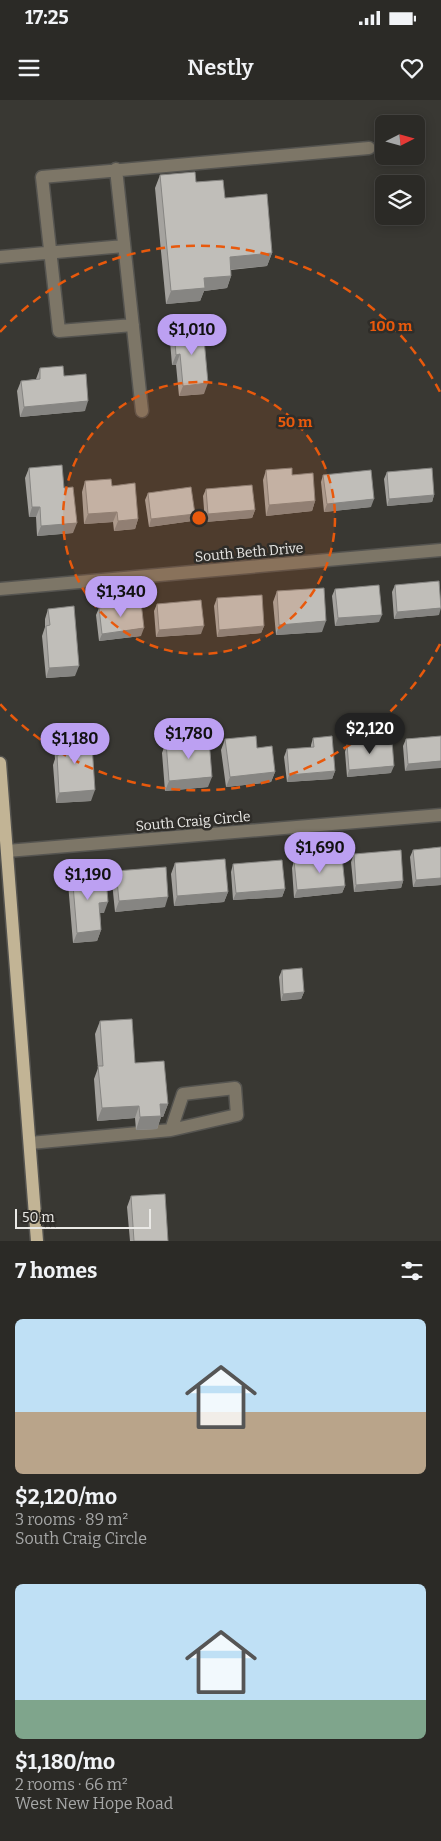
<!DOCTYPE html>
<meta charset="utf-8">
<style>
:root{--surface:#2b2a26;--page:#373632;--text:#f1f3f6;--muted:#a6a7a7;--line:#474643;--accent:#bca0f2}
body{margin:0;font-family:Bitter,serif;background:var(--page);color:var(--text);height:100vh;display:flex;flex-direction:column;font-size:19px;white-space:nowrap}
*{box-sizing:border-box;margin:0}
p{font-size:16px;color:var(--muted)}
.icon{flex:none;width:28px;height:28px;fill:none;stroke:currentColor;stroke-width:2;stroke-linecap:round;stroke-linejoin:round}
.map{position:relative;height:1141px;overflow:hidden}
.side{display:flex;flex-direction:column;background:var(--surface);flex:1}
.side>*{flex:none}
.needle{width:32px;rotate:84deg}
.controls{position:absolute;left:375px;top:15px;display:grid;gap:10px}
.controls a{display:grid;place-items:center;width:50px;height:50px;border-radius:8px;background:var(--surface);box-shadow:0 2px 12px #0003,0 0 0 1px var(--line);font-size:25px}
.scale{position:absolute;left:15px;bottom:12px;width:136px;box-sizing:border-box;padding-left:5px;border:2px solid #eae9e6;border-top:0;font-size:14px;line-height:18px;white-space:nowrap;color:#eae9e6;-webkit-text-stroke:4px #2f2d29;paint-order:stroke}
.price{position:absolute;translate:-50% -42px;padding:0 11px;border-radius:18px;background:var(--accent);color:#111;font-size:16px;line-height:32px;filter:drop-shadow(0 1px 2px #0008)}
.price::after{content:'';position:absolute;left:50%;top:30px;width:15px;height:11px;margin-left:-8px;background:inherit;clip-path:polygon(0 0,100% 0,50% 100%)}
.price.current{background:#222;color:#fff}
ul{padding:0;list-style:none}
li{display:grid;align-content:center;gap:10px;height:265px;padding:0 15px}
li span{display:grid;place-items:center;height:155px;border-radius:8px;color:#555}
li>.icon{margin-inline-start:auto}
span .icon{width:90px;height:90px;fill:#fffc;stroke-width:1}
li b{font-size:21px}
h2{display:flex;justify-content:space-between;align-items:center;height:60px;padding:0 15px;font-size:21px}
.status{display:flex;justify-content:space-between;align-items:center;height:35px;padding:0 25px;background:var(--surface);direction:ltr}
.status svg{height:14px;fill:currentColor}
header{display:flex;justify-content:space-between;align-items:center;height:65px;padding:0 15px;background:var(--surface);font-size:22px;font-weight:600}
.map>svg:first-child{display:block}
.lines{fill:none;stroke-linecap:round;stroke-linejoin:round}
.minor-casing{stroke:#555450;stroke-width:15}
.major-casing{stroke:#555450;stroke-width:15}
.minor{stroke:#7d7667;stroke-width:12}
.major{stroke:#c2b495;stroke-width:12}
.wall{fill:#a5a39f}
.shaded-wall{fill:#868582}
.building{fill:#c0beb9;stroke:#868582}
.ring{fill:none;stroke:#e8590c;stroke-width:2.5;stroke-dasharray:9 6}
.labels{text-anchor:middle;stroke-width:5;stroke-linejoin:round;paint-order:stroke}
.street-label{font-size:14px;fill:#eae9e6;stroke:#2f2d29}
.centre{fill:#e8590c;stroke:#2f2d29;stroke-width:2.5}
.ring-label{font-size:15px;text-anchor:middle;font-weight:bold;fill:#e8590c;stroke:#2f2d29;stroke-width:5;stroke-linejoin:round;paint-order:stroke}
</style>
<div class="status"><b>17:25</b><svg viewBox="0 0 49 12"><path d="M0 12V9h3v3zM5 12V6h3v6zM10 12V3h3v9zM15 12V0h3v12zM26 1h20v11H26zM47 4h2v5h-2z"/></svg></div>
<header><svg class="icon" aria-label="menu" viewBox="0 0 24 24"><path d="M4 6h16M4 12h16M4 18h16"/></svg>Nestly<svg class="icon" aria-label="heart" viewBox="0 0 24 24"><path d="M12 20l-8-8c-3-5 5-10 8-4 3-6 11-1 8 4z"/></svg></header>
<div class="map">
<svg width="441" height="1141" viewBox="0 0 441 1141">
<rect width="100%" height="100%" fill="#393833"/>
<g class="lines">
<defs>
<path id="minor" d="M116,69l26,242
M0,157l124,-11
M133,225l-74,6 -17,-154 327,-29
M0,489l441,-39
M7,751l434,-36
M30,1043l141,-13 66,-15 -2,-27 -52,6 -12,36"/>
<path id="major" d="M0,663l37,478"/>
</defs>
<!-- minor casing -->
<use href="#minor" class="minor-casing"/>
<!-- major casing -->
<use href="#major" class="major-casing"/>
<!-- minor -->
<use href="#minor" class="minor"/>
<!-- major -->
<use href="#major" class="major"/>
</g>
<!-- wall -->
<path class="wall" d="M160,75l36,7 29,16 47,55 -5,13 -36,4v6l-4,12 -23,3 -4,10 -34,3 -11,-116z
M174,230l30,64 -25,2 -3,-31h-4l-2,-24z
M40,268l24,8 21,35 -65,6 -3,-26 4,-10 15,-2z
M29,368l44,65 -36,3 -1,-19h-7l-4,-39z
M266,370l26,5 23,26 -3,10 -46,5 -3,-36z
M387,372l47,23 -2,7 -45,4 -3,-27z
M323,375l48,32 -47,5 -3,-30z
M85,381l27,5 26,33 -3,10 -21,2 -1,-9 -29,2 -2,-32z
M206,389l49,21 -3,8 -47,4 -2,-26z
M148,393l47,21 -3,7 -43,6 -4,-27z
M395,485l44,30 -45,4 -2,-27z
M335,489l44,33 -44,4 -3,-30z
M277,491l45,41 -46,3 -3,-33z
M217,498l47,28 -3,7 -44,4 -3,-31z
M157,504l44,30 -45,3 -2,-26z
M99,508l42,28 -42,5 -3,-26z
M48,509l27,67 -29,2 -4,-42 3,-9v-8z
M58,636l28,10 5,55 -35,2 -3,-38 2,-6 -1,-13z
M441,636l-36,35 -2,-25 3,-7z
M313,638l22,33 -3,8 -45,3 -3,-25 3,-8 24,-1v-3z
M225,639l32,9 18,24 -4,10 -45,5 -5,-37z
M166,642l42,45 -43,4 -3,-38z
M347,644l44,29 -44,4 -2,-25z
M441,747v38l-28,2 -3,-30 3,-7z
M354,754l49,27 -2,7 -47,4 -3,-30z
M294,761l51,25 -3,7 -48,5 -2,-30z
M175,763l53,29 -4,10 -50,4 -3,-32z
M233,764l52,25 -3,8 -49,3 -2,-28z
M116,771l49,36 -50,5 -3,-30z
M72,773l26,17 6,23h-4l1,17 -4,11 -24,2 -5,-60z
M282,870l22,22 -3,7 -20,2 -2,-24z
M100,921l35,42 33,41 -5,13h-2l-4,12 -21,1 -1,-12 -38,3 -3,-42 4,-11 -3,-34z
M131,1096l37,45h-38l-3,-34z"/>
<!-- shaded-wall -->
<path class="shaded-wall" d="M272,153l-5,13 -42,4 5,-13z
M231,176l-4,12 -23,3 -4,10 -34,3 5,-13 33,-13z
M180,254l-4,11h-4l4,-10z
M208,283l-4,11 -25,2 4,-10z
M88,301l-3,10 -65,6 4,-10z
M434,395l-2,7 -45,4 2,-7z
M374,399l-3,8 -47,5 3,-8z
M315,401l-3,10 -46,5 3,-11z
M32,407h8l-4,10h-7z
M255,410l-3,8 -47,4 3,-8z
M117,412l-4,10 -29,2 4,-10z
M195,414l-3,7 -43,6 2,-8z
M138,419l-3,10 -21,2 4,-10z
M77,423l-4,10 -36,3 4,-10z
M441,508l-2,7 -45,4 3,-7z
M382,515l-3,7 -44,4 3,-8z
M326,521l-4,11 -46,3 3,-10z
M204,526l-3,8 -45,3 3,-7z
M264,526l-3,7 -44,4 2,-7z
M144,528l-3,8 -42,5 3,-7z
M79,566l-4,10 -29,2 3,-10z
M441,661v7l-36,3 3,-7z
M394,666l-3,7 -44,4 2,-7z
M335,671l-3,8 -45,3 2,-7z
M275,672l-4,10 -45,5 4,-10z
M212,677l-4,10 -43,4 4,-10z
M95,690l-4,11 -35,2 3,-10z
M441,778v7l-28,2 3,-7z
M403,781l-2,7 -47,4 2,-7z
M345,786l-3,7 -48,5 3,-8z
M285,789l-3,8 -49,3 3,-7z
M228,792l-4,10 -50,4 3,-10z
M168,797l-3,10 -50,5 4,-11z
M108,802l-4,11h-9l4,-10z
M101,830l-4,11 -24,2 4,-10z
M304,892l-3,7 -20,2 2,-7z
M160,1004h8l-5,13h-2l-4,12 -21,1 4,-13z
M139,1006l-4,12 -38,3 5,-13z"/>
<!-- building -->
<path class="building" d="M195,72l1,10 27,-2 2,18 42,-4 5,59 -42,4 1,19 -27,2 1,10 -34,3 -11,-116z
M203,228l5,55 -25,3 -3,-32 -4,1 -2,-25z
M63,266l1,10 22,-2 2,27 -64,6 -3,-26 19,-2v-11z
M62,365l2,23 9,-1 4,36 -36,3 -1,-19h-8l-3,-39z
M292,368v7l21,-2 2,28 -46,4 -3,-35z
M432,368l2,27 -45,4 -2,-27z
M371,370l3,29 -47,5 -4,-29z
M111,379l1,7 23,-3 3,36 -20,2 -1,-9 -29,2 -3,-33z
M252,385l3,25 -47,4 -2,-25z
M191,387l4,27 -44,5 -3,-26z
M439,481l2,27 -44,4 -2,-27z
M379,485l3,30 -44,3 -3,-29z
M324,488l2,33 -47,4 -2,-34z
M262,495l2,31 -45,4 -2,-32z
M201,500l3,26 -45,4 -2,-26z
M141,502l3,26 -42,6 -3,-26z
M74,506l5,60 -30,2 -3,-42 4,-1 -2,-16z
M85,634l1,12 6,-1 3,45 -36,3 -2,-38h2l-1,-19z
M256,636l1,12 15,-2 3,26 -45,5 -5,-38z
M332,636l3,35 -46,4 -2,-26 27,-2 -1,-9z
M441,636v25l-33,3 -2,-25z
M209,639l3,38 -43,4 -3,-39z
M392,641l2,25 -45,4 -2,-26z
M441,747v31l-25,2 -3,-30z
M401,750l2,31 -47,4 -2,-31z
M342,757l3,29 -48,4 -3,-29z
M225,759l3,33 -51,4 -2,-33z
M282,760l3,29 -49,4 -3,-29z
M166,767l2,30 -49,4 -3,-30z
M96,771l2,19h9l1,12 -9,1 2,27 -24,3 -5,-60z
M302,868l2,24 -21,2 -1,-24z
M132,919l3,44 29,-2 4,43h-8l1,12 -21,1 -1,-11 -37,2 -4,-42h5l-3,-45z
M165,1094l3,47h-34l-3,-45z"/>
<!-- distance rings -->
<circle cx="199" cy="418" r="136" fill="#e8590c" fill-opacity=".12"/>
<g class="ring">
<circle cx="199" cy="418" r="136"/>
<path d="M440 544A272 272 0 0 1 0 604M0 232A272 272 0 0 1 440 292"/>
</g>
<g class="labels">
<!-- street labels -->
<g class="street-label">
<text transform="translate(249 452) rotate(-5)" y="5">South Beth Drive</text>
<text transform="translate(193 721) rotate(-5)" y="5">South Craig Circle</text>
</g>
</g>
<circle cx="199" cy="418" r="8" class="centre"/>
<g class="ring-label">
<text x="391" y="231">100 m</text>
<text x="295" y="327">50 m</text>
</g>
</svg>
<div class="controls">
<a><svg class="needle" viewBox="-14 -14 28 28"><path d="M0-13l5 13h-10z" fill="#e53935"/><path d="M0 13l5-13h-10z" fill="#a6a7a7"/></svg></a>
<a><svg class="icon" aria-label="layers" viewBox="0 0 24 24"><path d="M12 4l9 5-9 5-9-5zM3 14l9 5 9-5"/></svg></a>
</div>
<div class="scale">50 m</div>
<b class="price" style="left:192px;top:256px">$1,010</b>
<b class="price" style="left:121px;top:518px">$1,340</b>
<b class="price current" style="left:370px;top:655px">$2,120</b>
<b class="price" style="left:189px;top:660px">$1,780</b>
<b class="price" style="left:75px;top:665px">$1,180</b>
<b class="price" style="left:320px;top:774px">$1,690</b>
<b class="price" style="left:88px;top:801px">$1,190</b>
</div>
<section class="side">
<h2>7 homes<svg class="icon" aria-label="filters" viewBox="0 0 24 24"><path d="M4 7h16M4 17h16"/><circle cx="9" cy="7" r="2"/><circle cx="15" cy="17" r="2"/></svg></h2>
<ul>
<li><span style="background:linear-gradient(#bfe0f5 60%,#b9a48a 0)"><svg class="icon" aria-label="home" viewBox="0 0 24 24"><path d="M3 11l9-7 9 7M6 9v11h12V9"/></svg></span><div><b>$2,120/mo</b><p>3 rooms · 89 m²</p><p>South Craig Circle</p></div></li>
<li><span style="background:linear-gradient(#bfe0f5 75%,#7fa58c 0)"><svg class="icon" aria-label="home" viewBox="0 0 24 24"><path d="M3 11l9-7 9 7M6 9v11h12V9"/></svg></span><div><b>$1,180/mo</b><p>2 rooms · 66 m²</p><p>West New Hope Road</p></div></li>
</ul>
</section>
